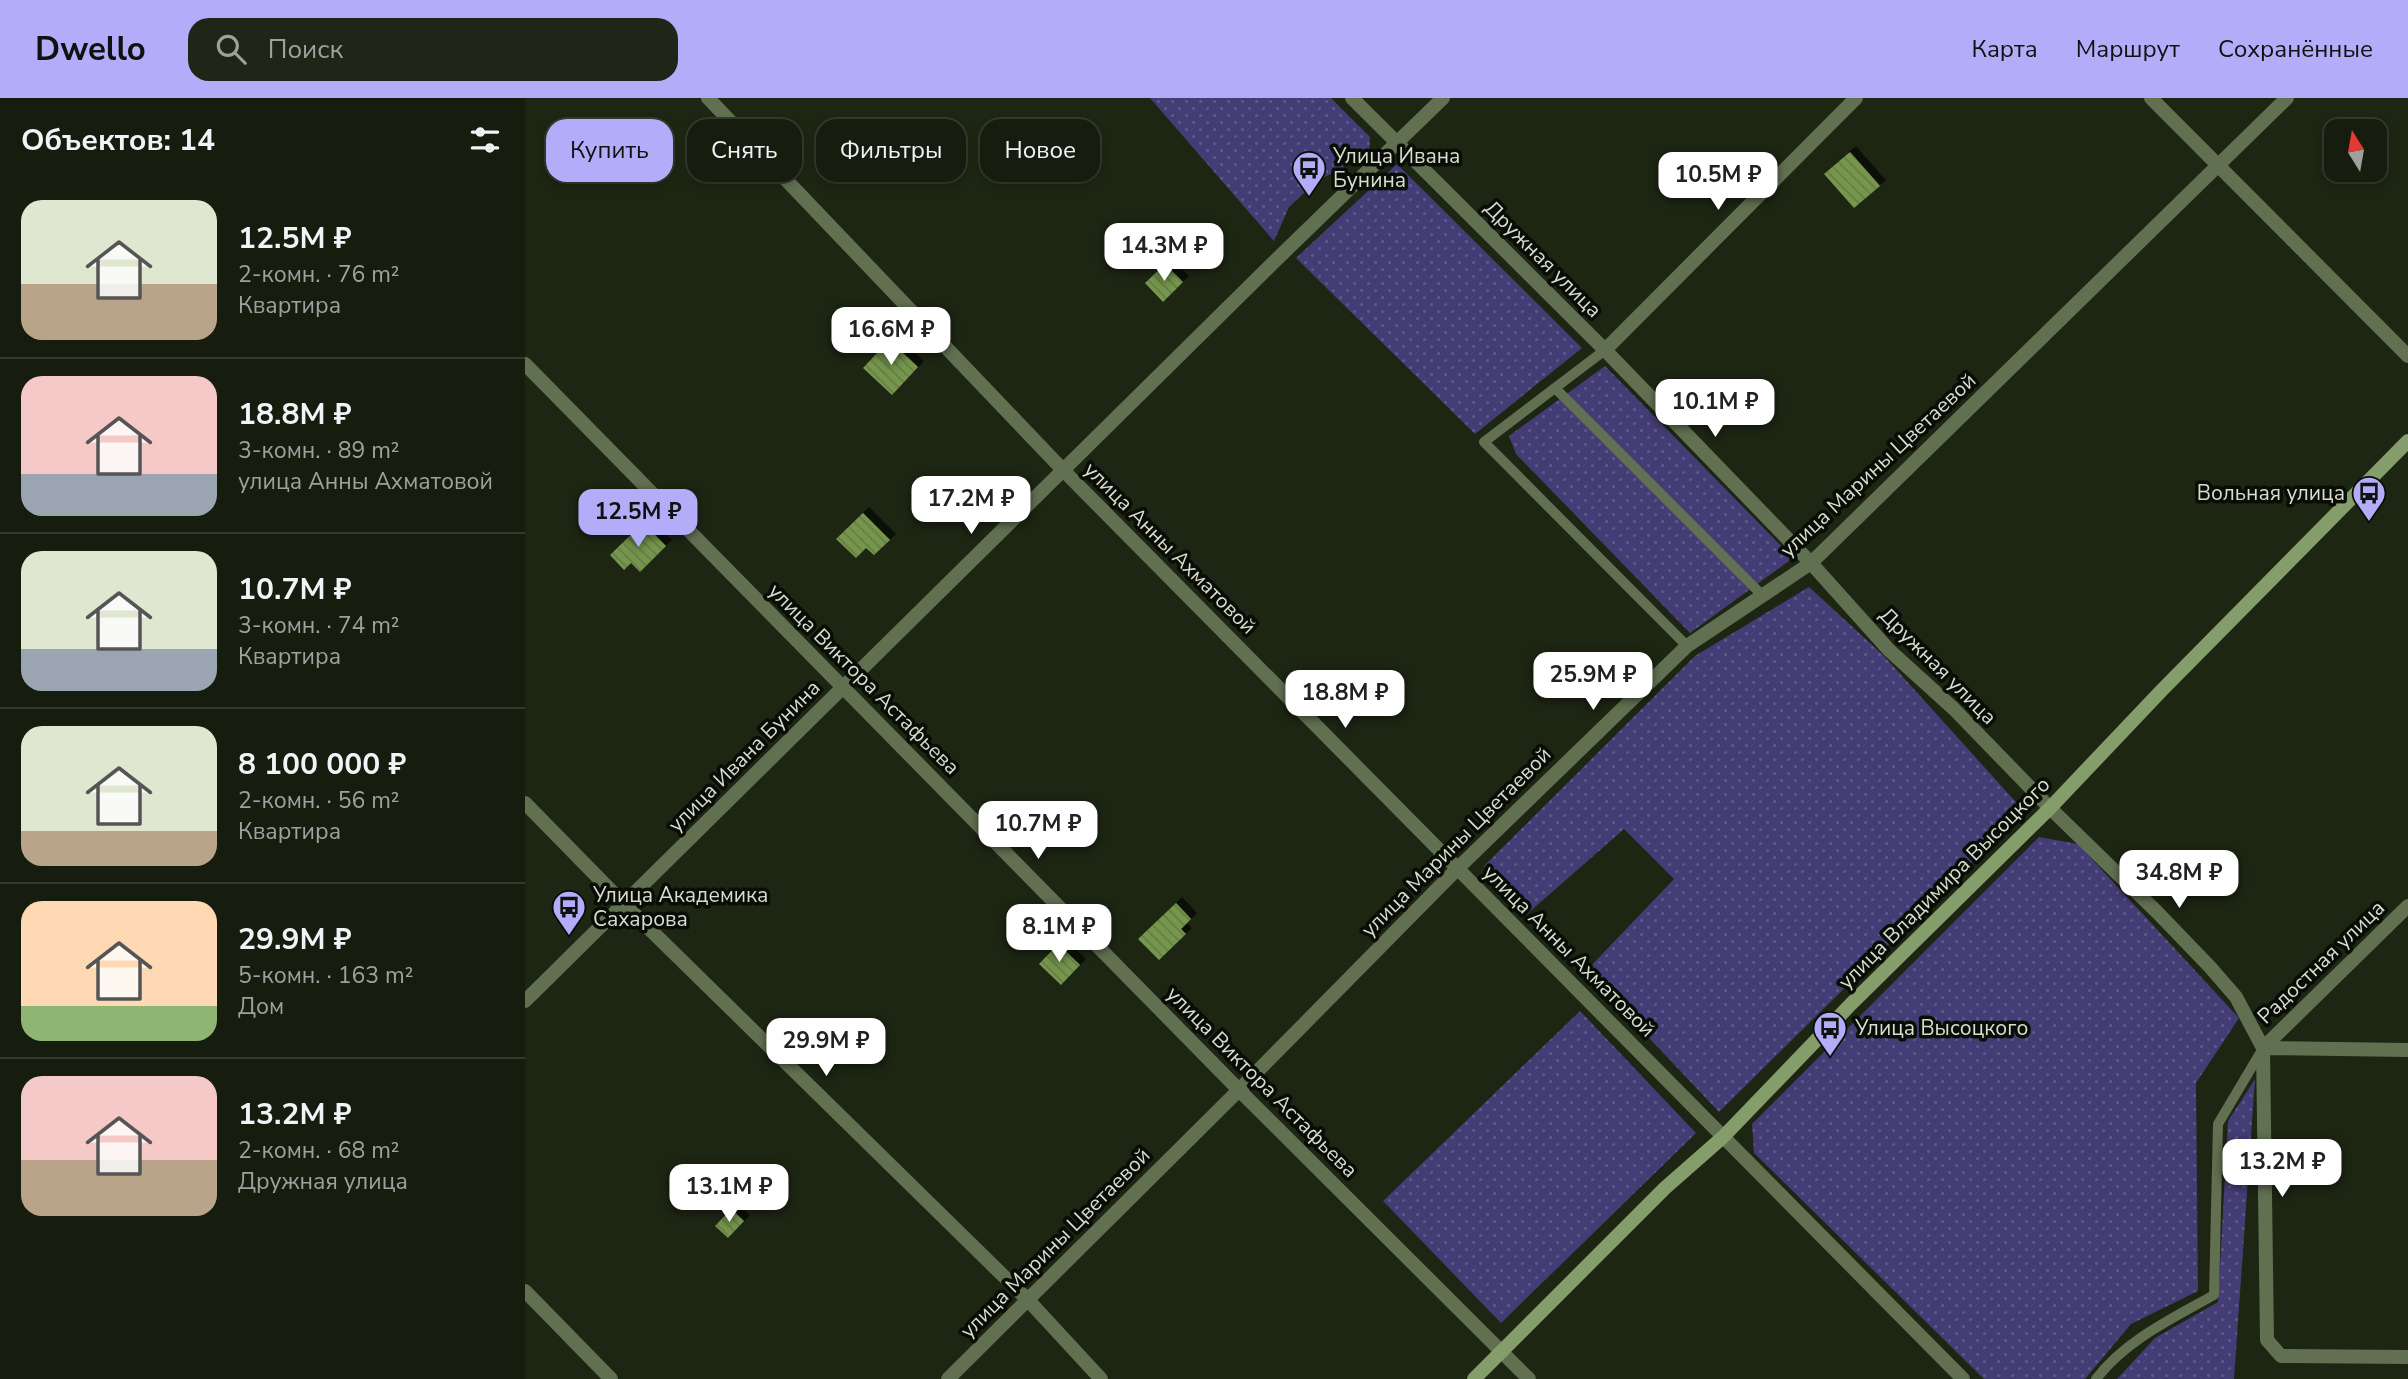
<!DOCTYPE html>
<html lang="ru">
<meta charset="utf-8">
<style>
:root{--surface:#161c0e;--page:#1f2517;--text:#f1f3f6;--muted:#9ea19e;--line:#353a2e;--accent:#b3adf9}
body{margin:0;font-family:"Nunito Sans",sans-serif;background:var(--page);color:var(--text);height:100vh;display:flex;flex-direction:column;font-size:26px;white-space:nowrap}
*{box-sizing:border-box;margin:0}
p{font-size:23px;color:var(--muted)}
.icon{flex:none;width:38px;height:38px;fill:none;stroke:currentColor;stroke-width:2;stroke-linecap:round;stroke-linejoin:round}
.map{position:relative;flex:1;overflow:hidden}
.panel{display:flex;flex-direction:column;background:var(--surface);width:525px}
.panel>*{flex:none}
.hud{position:absolute;left:21px;top:21px;width:665px;height:63px;display:flex;gap:14px}
.needle{width:46px;rotate:349deg}
.tools{position:absolute;left:1799px;top:21px;display:grid;gap:14px}
.tools a{display:grid;place-items:center;width:63px;height:63px;border-radius:14px;background:var(--surface);box-shadow:0 4px 10px #0003,0 0 0 2px var(--line);font-size:35px}
.price{position:absolute;translate:-50% -60px;padding:0 16px;border-radius:14px;background:#fff;color:#222;font-size:23px;line-height:46px;filter:drop-shadow(0 2px 4px #0008)}
.price::after{content:'';position:absolute;left:50%;top:42px;width:21px;height:16px;margin-left:-10px;background:inherit;clip-path:polygon(0 0,100% 0,50% 100%)}
.price.current{background:var(--accent);color:#111}
ul{padding:0;list-style:none}
li{display:flex;align-items:center;gap:21px;height:175px;padding:0 21px}
li+li{border-top:2px solid var(--line)}
li span{display:grid;place-items:center;flex:none;width:196px;height:140px;border-radius:21px;color:#555}
li>.icon{margin-inline-start:auto}
span .icon{width:84px;height:84px;fill:#fffc;stroke-width:1}
li b{font-size:30px}
h2{display:flex;justify-content:space-between;align-items:center;height:84px;padding:0 21px;font-size:30px}
.pill{padding:0 24px;border-radius:21px;background:var(--surface);box-shadow:0 4px 10px #0003,0 0 0 2px var(--line);font-size:24px;line-height:63px}
.pill.current{background:var(--accent);color:#111}
header{display:flex;align-items:center;gap:42px;box-sizing:border-box;height:98px;padding:0 35px;background:var(--accent);color:#111}
header strong{font-size:33px}
nav{display:flex;gap:38px;margin-inline-start:auto;font-size:24px}
.search{width:490px;height:63px;background:var(--page);display:flex;align-items:center;gap:18px;box-sizing:border-box;padding:0 24px;border-radius:21px;color:var(--muted);font-size:26px}
main{display:flex;flex:1;min-height:0}
.map>svg:first-child{display:block}
.grass{fill:url(#grass-dots)}
.building{fill:url(#building-back-hatch);filter:url(#shadow)}
.lines{fill:none;stroke-linecap:round;stroke-linejoin:round}
.lane{stroke:#617051;stroke-width:10}
.street{stroke:#617051;stroke-width:14}
.secondary{stroke:#859c6b;stroke-width:14}
.labels{text-anchor:middle;stroke-width:7;stroke-linejoin:round;paint-order:stroke}
.poi-label{font-size:21px;fill:#d7ddd1;stroke:#090d05;text-anchor:start}
.street-label{font-size:21px;fill:#d7ddd1;stroke:#090d05}
</style>
<header>
<strong>Dwello</strong>
<div class="search"><svg class="icon" aria-label="search" viewBox="0 0 24 24"><circle cx="10" cy="10" r="6"/><path d="M15 15l6 6"/></svg>Поиск</div>
<nav><a>Карта</a><a>Маршрут</a><a>Сохранённые</a></nav>
</header>
<main>
<section class="panel">
<h2>Объектов: 14<svg class="icon" aria-label="filters" viewBox="0 0 24 24"><path d="M4 7h16M4 17h16"/><circle cx="9" cy="7" r="2"/><circle cx="15" cy="17" r="2"/></svg></h2>
<ul>
<li><span style="background:linear-gradient(#dfe7d0 60%,#b9a48a 0)"><svg class="icon" aria-label="home" viewBox="0 0 24 24"><path d="M3 11l9-7 9 7M6 9v11h12V9"/></svg></span><div><b>12.5M ₽</b><p>2-комн. · 76 m²</p><p>Квартира</p></div></li>
<li><span style="background:linear-gradient(#f6c9c9 70%,#9aa5b1 0)"><svg class="icon" aria-label="home" viewBox="0 0 24 24"><path d="M3 11l9-7 9 7M6 9v11h12V9"/></svg></span><div><b>18.8M ₽</b><p>3-комн. · 89 m²</p><p>улица Анны Ахматовой</p></div></li>
<li><span style="background:linear-gradient(#dfe7d0 70%,#9aa5b1 0)"><svg class="icon" aria-label="home" viewBox="0 0 24 24"><path d="M3 11l9-7 9 7M6 9v11h12V9"/></svg></span><div><b>10.7M ₽</b><p>3-комн. · 74 m²</p><p>Квартира</p></div></li>
<li><span style="background:linear-gradient(#dfe7d0 75%,#b9a48a 0)"><svg class="icon" aria-label="home" viewBox="0 0 24 24"><path d="M3 11l9-7 9 7M6 9v11h12V9"/></svg></span><div><b>8 100 000 ₽</b><p>2-комн. · 56 m²</p><p>Квартира</p></div></li>
<li><span style="background:linear-gradient(#ffd9b3 75%,#8fb573 0)"><svg class="icon" aria-label="home" viewBox="0 0 24 24"><path d="M3 11l9-7 9 7M6 9v11h12V9"/></svg></span><div><b>29.9M ₽</b><p>5-комн. · 163 m²</p><p>Дом</p></div></li>
<li><span style="background:linear-gradient(#f6c9c9 60%,#b9a48a 0)"><svg class="icon" aria-label="home" viewBox="0 0 24 24"><path d="M3 11l9-7 9 7M6 9v11h12V9"/></svg></span><div><b>13.2M ₽</b><p>2-комн. · 68 m²</p><p>Дружная улица</p></div></li>
</ul>
</section>
<div class="map">
<svg width="1883" height="1281" viewBox="0 0 1883 1281">
<defs>
<pattern id="grass-dots" width="8" height="8" patternUnits="userSpaceOnUse" patternTransform="scale(1.75)"><rect width="8" height="8" fill="#443c75"/><path d="M2 2h.1M6 6h.1" fill="none" stroke="#5e5888" stroke-width="1.8" stroke-linecap="round"/></pattern>
<pattern id="building-back-hatch" width="6" height="6" patternUnits="userSpaceOnUse" patternTransform="scale(1.75)"><rect width="6" height="6" fill="#75964c"/><path d="M-1 5l2 2M0 0l6 6M5-1l2 2" fill="none" stroke="#657d48"/></pattern>
<filter id="shadow"><feDropShadow dx="6" dy="-6" stdDeviation="0" flood-color="#0009"/></filter>
</defs>
<rect width="100%" height="100%" fill="#1d2513"/>
<!-- grass -->
<path class="grass" d="M625,0h181l39,39 -1,19 -51,24 -29,27 -15,34z
M872,66l185,184 -107,86 -179,-176z
M1080,268l188,192 -103,75 -174,-179 -7,-18z
M1284,489l75,69 140,155 -305,301 -133,-141 88,-92 -50,-50 -97,85 -43,-48 211,-210z
M1514,739l39,7 161,174 -43,65 2,208 -67,33 -46,55h-101l-230,-226 -2,-29z
M1055,913l116,122 -195,190 -118,-122z
M1730,981l-21,300h-117l38,-41 63,-36 10,-181z"/>
<!-- building -->
<path class="building" d="M1325,54l30,34 -26,22 -30,-34z
M640,166l18,18 -20,20 -18,-19z
M364,242l29,27 -26,28 -29,-27z
M338,415l27,27 -16,15 -8,-7 -10,10 -20,-19z
M118,425l23,23 -26,26 -9,-9 -7,7 -14,-15z
M651,805l15,16 -10,10 5,5 -27,26 -21,-21z
M533,846l22,21 -19,20 -22,-21z
M206,1111l13,12 -16,17 -13,-12z"/>
<g class="lines">
<!-- lane -->
<path class="lane" d="M1080,252l-121,92 203,204
M1030,290l207,207
M1571,1281c30,-39 77,-61 118,-84l4,-171 44,-74"/>
<!-- street -->
<path class="street" d="M183,0l355,372 900,909
M827,0l253,252 206,213 78,87 65,59 96,99 107,104 53,55 26,30 27,51 4,292 14,16 127,1
M1626,0l257,258
M1080,252l251,-252
M0,266l714,726 290,289
M0,705l99,101 404,396 73,79
M0,903l751,-741 167,-162
M1738,950l145,-142
M1738,950l145,2
M0,1193l86,88
M423,1281l291,-289 218,-221 230,-223 124,-83 476,-465"/>
<!-- secondary -->
<path class="secondary" d="M949,1281l191,-191 58,-51 128,-133 199,-196 112,-118 246,-249"/>
</g>
<!-- icons -->
<defs>
<symbol id="bus-pin" viewBox="-11 -11 22 30"><path d="M0 17L-7.5 6A9.5 9.5 0 1 1 7.5 6Z" fill="#b3adf9" stroke="#090d05"/><path d="M-5-6H5V4H4V6H2V4H-2V6H-4V4H-5ZM-3.5-4V0h7V-4ZM-3.5 1.2v1.5H-2V1.2ZM2 1.2v1.5H3.5V1.2Z" fill="#111"/></symbol>
</defs>
<g fill-rule="evenodd">
<use href="#bus-pin" x="765" y="51" width="38" height="52"/>
<use href="#bus-pin" x="1825" y="376" width="38" height="52"/>
<use href="#bus-pin" x="25" y="790" width="38" height="52"/>
<use href="#bus-pin" x="1286" y="911" width="38" height="52"/>
</g>
<g class="labels">
<!-- poi labels -->
<g class="poi-label">
<text x="808" y="65">Улица Ивана<tspan x="808" dy="24">Бунина</tspan></text>
<text x="1820" y="402" text-anchor="end">Вольная улица</text>
<text x="68" y="804">Улица Академика<tspan x="68" dy="24">Сахарова</tspan></text>
<text x="1330" y="937">Улица Высоцкого</text>
</g>
<!-- street labels -->
<g class="street-label">
<text transform="translate(1018 161) rotate(45)" y="7">Дружная улица</text>
<text transform="translate(1353 367) rotate(-43)" y="7">улица Марины Цветаевой</text>
<text transform="translate(645 450) rotate(45)" y="7">улица Анны Ахматовой</text>
<text transform="translate(1413 568) rotate(45)" y="7">Дружная улица</text>
<text transform="translate(339 581) rotate(45)" y="7">улица Виктора Астафьева</text>
<text transform="translate(219 658) rotate(-45)" y="7">улица Ивана Бунина</text>
<text transform="translate(931 744) rotate(-45)" y="7">улица Марины Цветаевой</text>
<text transform="translate(1419 785) rotate(-45)" y="7">улица Владимира Высоцкого</text>
<text transform="translate(1044 853) rotate(45)" y="7">улица Анны Ахматовой</text>
<text transform="translate(1796 864) rotate(-44)" y="7">Радостная улица</text>
<text transform="translate(737 984) rotate(45)" y="7">улица Виктора Астафьева</text>
<text transform="translate(530 1145) rotate(-45)" y="7">улица Марины Цветаевой</text>
</g>
</g>
</svg>
<div class="tools">
<a><svg class="needle" viewBox="-14 -14 28 28"><path d="M0-13l5 13h-10z" fill="#e53935"/><path d="M0 13l5-13h-10z" fill="#9ea19e"/></svg></a>
</div>
<b class="price" style="left:1193px;top:114px">10.5M ₽</b>
<b class="price" style="left:639px;top:185px">14.3M ₽</b>
<b class="price" style="left:366px;top:269px">16.6M ₽</b>
<b class="price" style="left:1190px;top:341px">10.1M ₽</b>
<b class="price" style="left:446px;top:438px">17.2M ₽</b>
<b class="price current" style="left:113px;top:451px">12.5M ₽</b>
<b class="price" style="left:1068px;top:614px">25.9M ₽</b>
<b class="price" style="left:820px;top:632px">18.8M ₽</b>
<b class="price" style="left:513px;top:763px">10.7M ₽</b>
<b class="price" style="left:1654px;top:812px">34.8M ₽</b>
<b class="price" style="left:534px;top:866px">8.1M ₽</b>
<b class="price" style="left:301px;top:980px">29.9M ₽</b>
<b class="price" style="left:1757px;top:1101px">13.2M ₽</b>
<b class="price" style="left:204px;top:1126px">13.1M ₽</b>
<div class="hud">
<a class="pill current">Купить</a>
<a class="pill">Снять</a>
<a class="pill">Фильтры</a>
<a class="pill">Новое</a>
</div>
</div>
</main>
